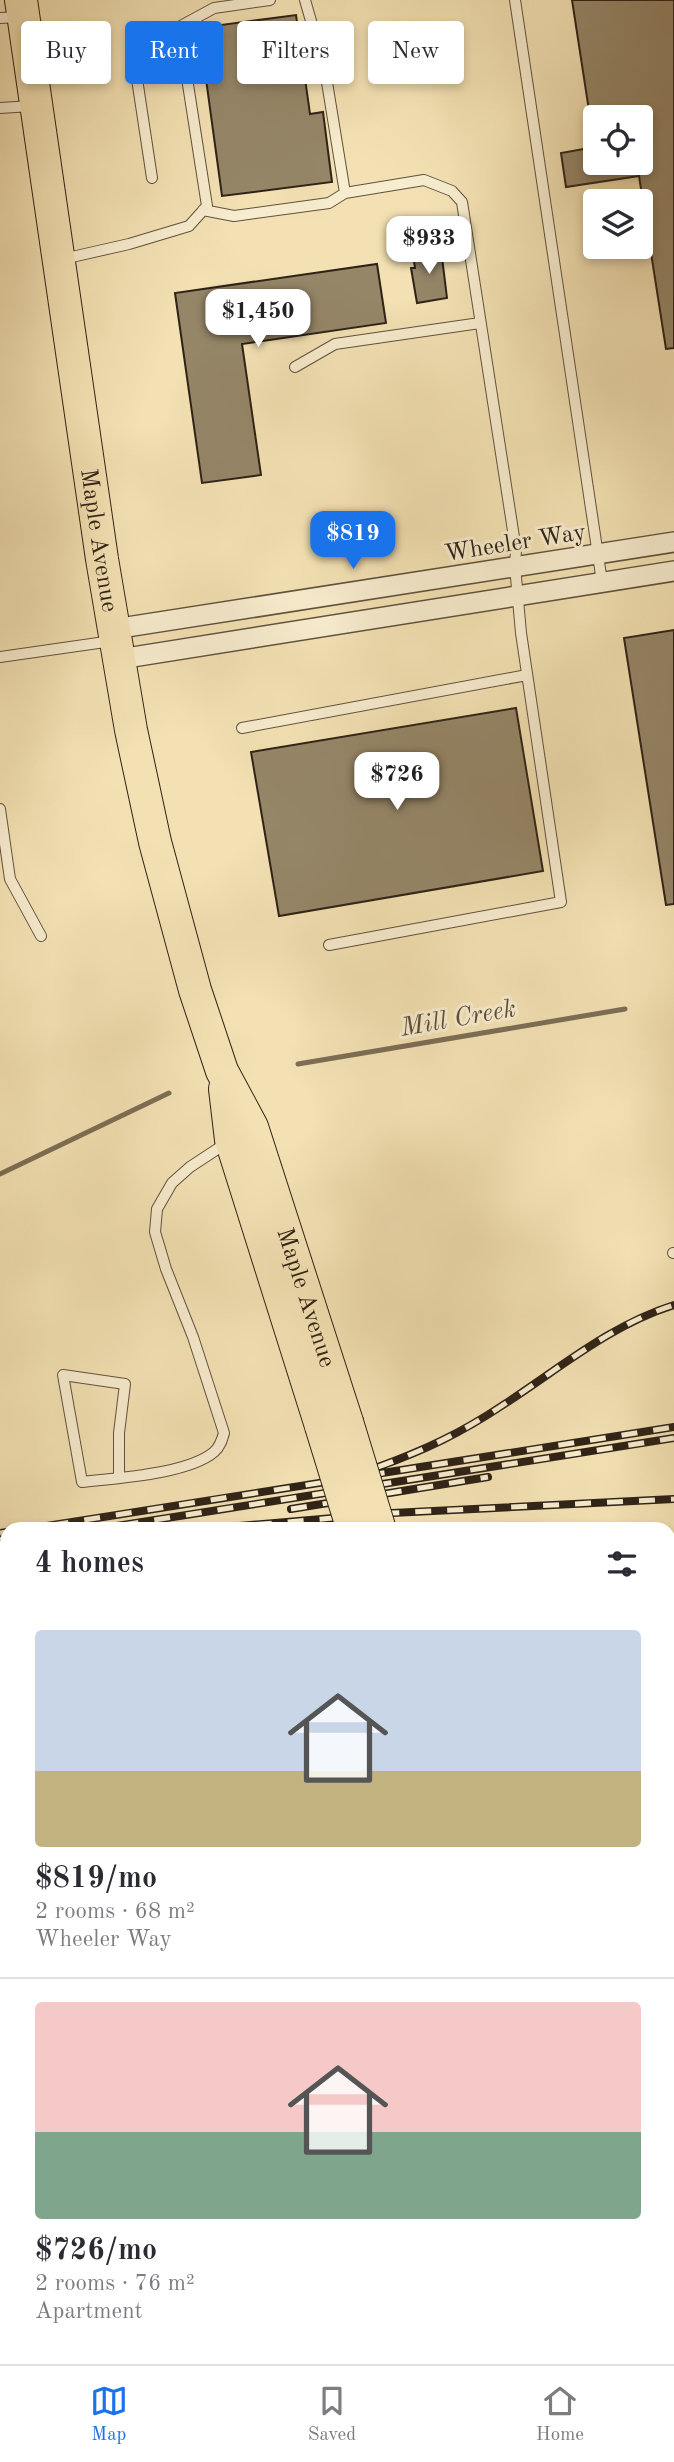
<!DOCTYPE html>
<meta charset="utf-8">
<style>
:root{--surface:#fff;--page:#f2f2f3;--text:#2b2b33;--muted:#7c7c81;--line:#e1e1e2;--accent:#1a73e8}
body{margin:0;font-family:"Old Standard TT",serif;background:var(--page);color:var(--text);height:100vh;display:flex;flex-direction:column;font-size:26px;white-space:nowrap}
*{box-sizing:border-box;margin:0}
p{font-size:23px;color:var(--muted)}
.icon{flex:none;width:38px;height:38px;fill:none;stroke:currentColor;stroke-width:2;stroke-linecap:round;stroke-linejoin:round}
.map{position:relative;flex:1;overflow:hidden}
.details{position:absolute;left:0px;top:1522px;width:676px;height:842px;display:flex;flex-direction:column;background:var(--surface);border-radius:21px 21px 0 0;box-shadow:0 4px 10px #0003}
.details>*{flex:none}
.hud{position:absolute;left:21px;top:21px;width:634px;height:63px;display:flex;gap:14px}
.tools{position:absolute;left:583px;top:105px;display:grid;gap:14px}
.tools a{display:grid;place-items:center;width:70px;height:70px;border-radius:7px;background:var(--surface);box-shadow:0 4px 10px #0003;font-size:35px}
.price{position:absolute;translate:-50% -60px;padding:0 16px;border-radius:14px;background:#fff;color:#222;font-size:23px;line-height:46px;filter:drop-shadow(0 2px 4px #0008)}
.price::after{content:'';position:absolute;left:50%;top:42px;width:21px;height:16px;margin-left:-10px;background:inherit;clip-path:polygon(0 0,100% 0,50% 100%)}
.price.selected{background:var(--accent);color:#fff}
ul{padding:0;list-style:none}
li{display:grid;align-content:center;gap:14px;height:371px;padding:0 35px}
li+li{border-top:2px solid var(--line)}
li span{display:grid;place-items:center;height:217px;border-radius:7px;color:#555}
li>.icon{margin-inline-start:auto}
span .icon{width:126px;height:126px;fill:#fffc;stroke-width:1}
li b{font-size:30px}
h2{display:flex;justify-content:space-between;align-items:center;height:84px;padding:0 35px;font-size:30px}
.tag{padding:0 24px;border-radius:7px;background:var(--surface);box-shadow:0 4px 10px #0003;font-size:24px;line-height:63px}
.tag.selected{background:var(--accent);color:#fff}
.dock{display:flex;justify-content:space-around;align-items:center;height:98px;border-top:2px solid var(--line);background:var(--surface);font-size:19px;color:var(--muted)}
.dock a{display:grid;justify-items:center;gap:4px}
.dock .selected{color:var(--accent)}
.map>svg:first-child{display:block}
.green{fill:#d2c198;stroke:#807258;stroke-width:2}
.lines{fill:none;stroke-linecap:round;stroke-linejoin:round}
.stream{stroke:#7c6e55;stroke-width:5}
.building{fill:#958668;stroke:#2f2317;stroke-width:2}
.service-casing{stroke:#60523e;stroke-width:12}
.minor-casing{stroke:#60523e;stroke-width:22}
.primary-casing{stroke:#2f2317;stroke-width:34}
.motorway-casing{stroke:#2f2317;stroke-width:39}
.service{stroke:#f7ecce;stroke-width:10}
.minor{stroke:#f7ecce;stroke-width:19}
.primary{stroke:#f3e1b3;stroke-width:32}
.motorway{stroke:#f3e1b3;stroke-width:37}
.rail-casing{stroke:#2f2317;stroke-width:8}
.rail{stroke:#f7ecce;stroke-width:5;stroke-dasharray:16;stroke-linecap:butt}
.primary-bridge-casing{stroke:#2f2317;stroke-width:34;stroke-linecap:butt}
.primary-bridge{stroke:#f3e1b3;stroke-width:32}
.labels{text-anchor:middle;stroke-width:6;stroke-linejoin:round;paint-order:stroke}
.street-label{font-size:24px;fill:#2f2317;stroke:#f7ecce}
.water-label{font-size:26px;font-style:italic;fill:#5c4f3b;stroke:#f7ecce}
</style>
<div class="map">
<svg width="674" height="2364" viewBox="0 0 674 2364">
<rect width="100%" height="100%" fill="#f3e1b3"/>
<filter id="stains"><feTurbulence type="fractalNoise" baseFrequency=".00286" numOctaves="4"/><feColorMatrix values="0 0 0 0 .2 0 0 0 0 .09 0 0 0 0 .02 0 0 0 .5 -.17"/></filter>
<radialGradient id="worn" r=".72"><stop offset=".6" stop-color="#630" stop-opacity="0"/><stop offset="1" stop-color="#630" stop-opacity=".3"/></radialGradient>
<!-- green -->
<path class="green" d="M674,1708v113l-5,2 -1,-114z
M7,1797v122l-7,1v-122z"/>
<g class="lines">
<!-- stream -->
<path class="stream" d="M298,1064l327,-55
M0,1174l169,-81"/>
</g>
<!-- building -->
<path class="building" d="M572,0h102v348l-8,1 -27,-173 -73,11 -5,-34 34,-6v16h45v-46h-50z
M296,15l14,99 13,-2 9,70 -110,14 -23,-168z
M441,249l6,49 -30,5 -6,-35h4l-2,-14z
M377,264l9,59 -144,21 19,131 -59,8 -27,-190z
M674,630v274l-8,1 -42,-267z
M516,708l27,163 -264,45 -28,-164z"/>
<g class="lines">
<defs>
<path id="service" d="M305,0l20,70 20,123 79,-13 28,11 10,11 54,348 -1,16 6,67 40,269 -232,43
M515,0l87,582
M0,18l20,-1
M179,27l35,-19 56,-8
M0,108l31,-2
M203,210l31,6 95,-13 16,-10
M63,259l66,-15 60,-18 18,-20 -28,-179 -41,5 -6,14 20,132
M295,367l40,-23 145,-21
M0,657l112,-16
M242,728l285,-53
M0,809l10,70 31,57
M673,1253h1
M119,1478v-45l6,-49 -62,-9 19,107c35,-4 106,-8 132,-30 6,-5 8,-12 10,-19l-31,-96 -27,-68 -11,-37 2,-23 15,-26 18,-16 38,-25
M674,1954l-4,3 4,24
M0,1975l7,-1
M668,2351l6,-4
M340,2357l5,7
M402,2357l5,7
M493,2357l3,7
M437,2364l10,-7
M648,2364l11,-7"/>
<path id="minor" d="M114,629l560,-87
M120,659l554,-88"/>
<g id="primary">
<path id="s1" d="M21,0l81,559 29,171 24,112 40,148 27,81 30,56 95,295"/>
<path d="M225,1089l6,51 90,286"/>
<path d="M668,2258l6,8"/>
<path d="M668,2311l6,8"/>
</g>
<path id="motorway" d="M668,1594l6,-1
M668,1669l6,-1
M0,1685l7,-1
M0,1759l7,-1"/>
</defs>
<!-- service casing -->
<use href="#service" class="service-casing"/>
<!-- minor casing -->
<use href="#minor" class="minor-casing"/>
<!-- primary casing -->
<use href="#primary" class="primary-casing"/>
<!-- motorway casing -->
<use href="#motorway" class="motorway-casing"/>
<!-- service -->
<use href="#service" class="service"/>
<!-- minor -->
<use href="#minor" class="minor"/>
<!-- primary -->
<use href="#primary" class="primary"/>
<!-- motorway -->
<use href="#motorway" class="motorway"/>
<defs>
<path id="rail" d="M378,1467c47,-17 83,-34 125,-62 56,-36 107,-80 171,-100
M291,1509l197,-32
M21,1530l653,-103
M91,1530l583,-92
M192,1530l200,-17 282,-14
M0,1533l7,-1
M0,1544l7,-1"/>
</defs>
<!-- rail casing -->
<use href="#rail" class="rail-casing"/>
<!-- rail -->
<use href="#rail" class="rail"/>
<defs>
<path id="primary-bridge" d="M347,1422l33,108
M321,1426l32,104"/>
</defs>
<!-- primary-bridge casing -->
<use href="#primary-bridge" class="primary-bridge-casing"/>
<!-- primary-bridge -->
<use href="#primary-bridge" class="primary-bridge"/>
</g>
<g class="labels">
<!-- street labels -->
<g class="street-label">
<text dy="8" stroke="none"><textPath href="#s1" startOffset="546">Maple Avenue</textPath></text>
<text transform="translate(515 542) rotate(-9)" y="8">Wheeler Way</text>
<text dy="8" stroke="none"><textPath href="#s1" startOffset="1334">Maple Avenue</textPath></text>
</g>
<!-- water labels -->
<g class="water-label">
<text transform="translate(458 1017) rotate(-10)" y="9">Mill Creek</text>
</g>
</g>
<rect width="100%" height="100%" filter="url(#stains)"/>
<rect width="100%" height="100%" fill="url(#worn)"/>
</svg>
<div class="tools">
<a><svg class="icon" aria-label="locate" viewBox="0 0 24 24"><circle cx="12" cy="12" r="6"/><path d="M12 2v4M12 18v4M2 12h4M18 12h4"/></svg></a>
<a><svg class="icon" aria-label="layers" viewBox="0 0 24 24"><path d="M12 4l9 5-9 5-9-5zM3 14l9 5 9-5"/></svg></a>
</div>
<b class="price" style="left:429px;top:276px">$933</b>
<b class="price" style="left:258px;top:349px">$1,450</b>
<b class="price selected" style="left:353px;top:571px">$819</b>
<b class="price" style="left:397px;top:812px">$726</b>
<div class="hud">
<a class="tag">Buy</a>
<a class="tag selected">Rent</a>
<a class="tag">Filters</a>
<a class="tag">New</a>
</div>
<section class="details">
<h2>4 homes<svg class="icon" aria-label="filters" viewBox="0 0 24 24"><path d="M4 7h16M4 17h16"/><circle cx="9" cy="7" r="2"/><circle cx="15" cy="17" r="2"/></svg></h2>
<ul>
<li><span style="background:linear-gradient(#c9d6e8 65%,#c2b280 0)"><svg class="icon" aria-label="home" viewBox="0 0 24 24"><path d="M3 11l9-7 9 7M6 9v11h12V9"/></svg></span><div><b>$819/mo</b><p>2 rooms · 68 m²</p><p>Wheeler Way</p></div></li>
<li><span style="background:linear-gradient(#f6c9c9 60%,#7fa58c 0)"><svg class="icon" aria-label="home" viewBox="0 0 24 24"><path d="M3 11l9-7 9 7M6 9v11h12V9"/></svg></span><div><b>$726/mo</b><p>2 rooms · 76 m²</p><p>Apartment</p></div></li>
</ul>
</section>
</div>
<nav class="dock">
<a class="selected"><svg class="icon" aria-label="map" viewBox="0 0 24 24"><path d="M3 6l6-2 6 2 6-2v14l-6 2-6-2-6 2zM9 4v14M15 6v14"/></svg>Map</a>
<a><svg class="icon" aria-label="saved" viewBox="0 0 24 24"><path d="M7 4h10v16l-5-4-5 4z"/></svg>Saved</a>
<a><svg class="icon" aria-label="home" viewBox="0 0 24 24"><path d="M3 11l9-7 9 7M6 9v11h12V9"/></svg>Home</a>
</nav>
